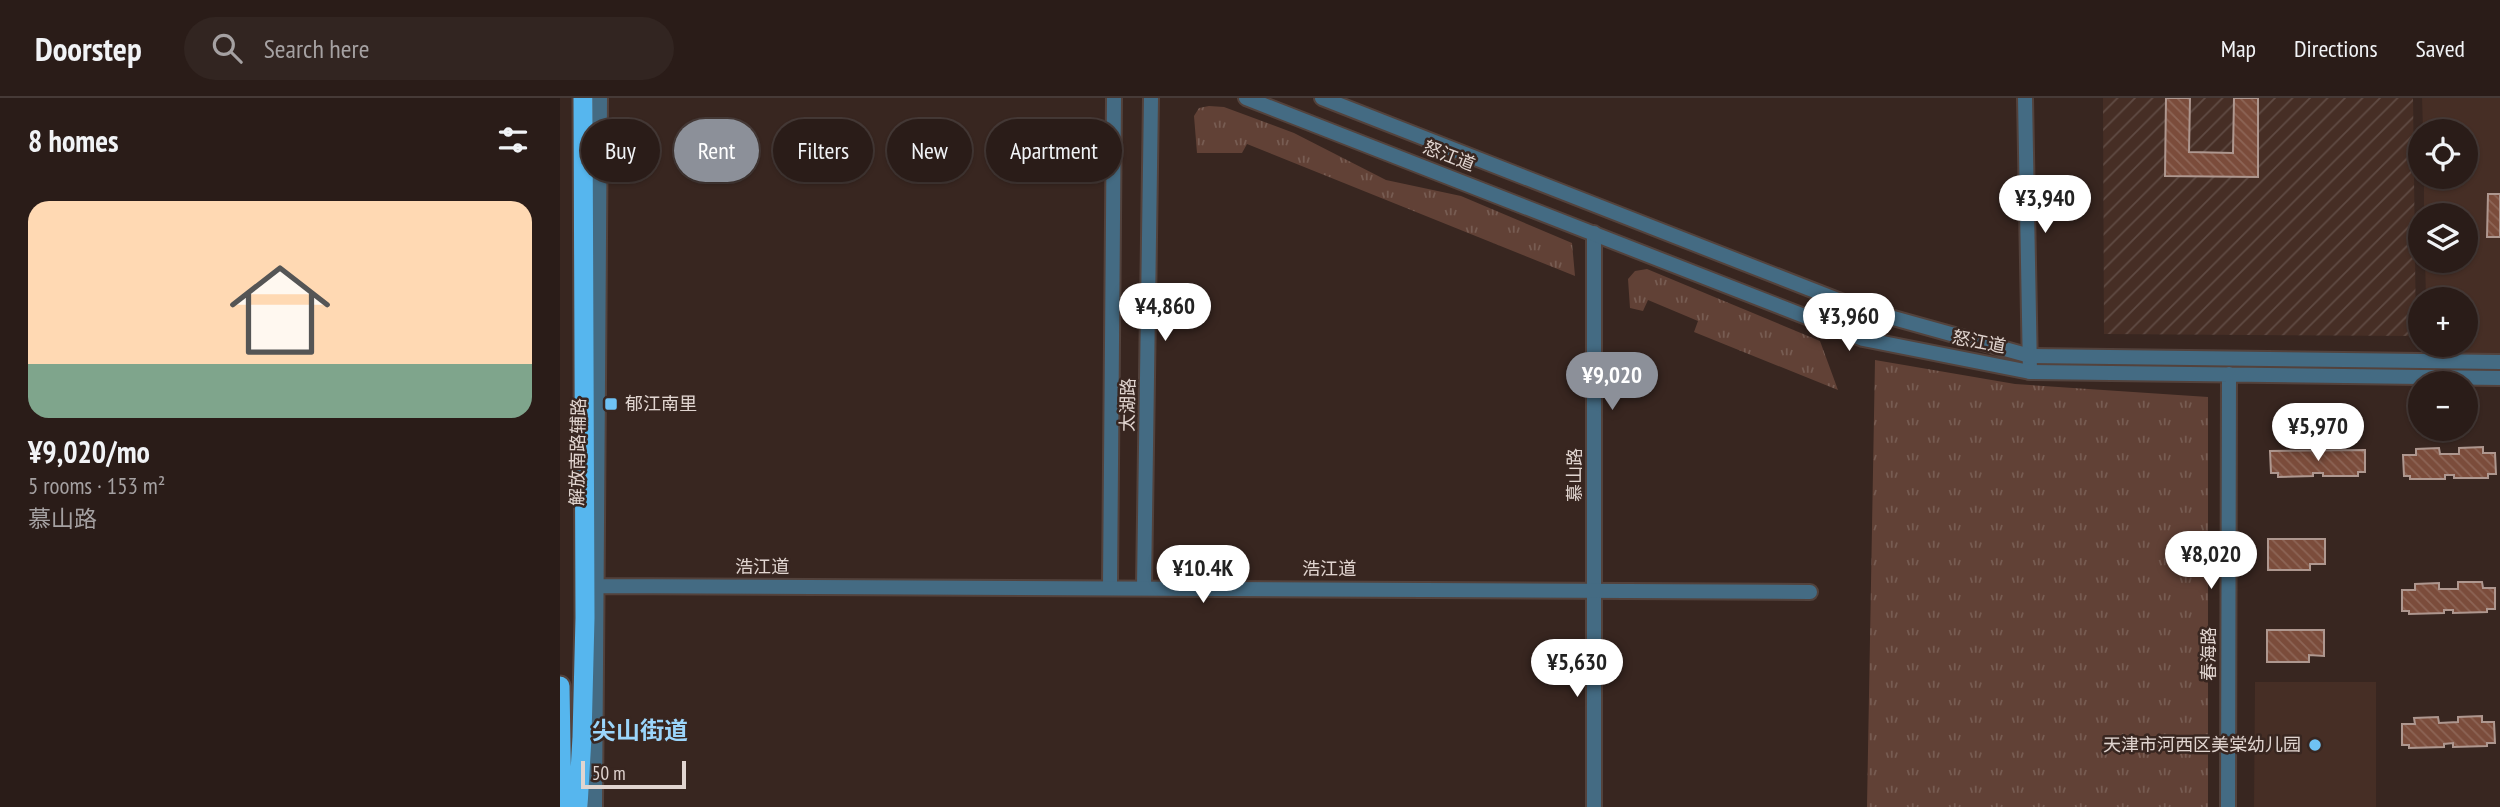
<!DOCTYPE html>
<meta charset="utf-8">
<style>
:root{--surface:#2a1c18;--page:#322521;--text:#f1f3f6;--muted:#a5a1a2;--line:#463a37;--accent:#8c9099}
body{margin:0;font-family:"PT Sans Narrow","Noto Sans SC",sans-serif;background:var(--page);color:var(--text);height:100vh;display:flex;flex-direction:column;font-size:26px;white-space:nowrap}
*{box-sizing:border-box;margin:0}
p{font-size:23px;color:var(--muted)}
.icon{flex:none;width:38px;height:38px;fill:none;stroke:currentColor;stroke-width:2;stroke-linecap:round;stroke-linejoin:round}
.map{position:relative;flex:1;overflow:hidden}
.details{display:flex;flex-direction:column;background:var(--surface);width:560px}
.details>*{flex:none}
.guide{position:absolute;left:21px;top:21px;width:665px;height:63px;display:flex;gap:14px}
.controls{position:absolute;left:1848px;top:21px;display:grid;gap:14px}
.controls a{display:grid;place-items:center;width:70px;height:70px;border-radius:50%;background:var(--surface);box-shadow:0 2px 5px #0004,0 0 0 2px var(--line);font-size:35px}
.scale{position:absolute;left:21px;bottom:18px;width:105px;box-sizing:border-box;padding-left:7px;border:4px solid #e1d5d0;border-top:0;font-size:19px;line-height:24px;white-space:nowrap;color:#e1d5d0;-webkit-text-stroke:5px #382620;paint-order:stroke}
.price{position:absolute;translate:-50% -60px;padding:0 16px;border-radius:24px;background:#fff;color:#222;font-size:23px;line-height:46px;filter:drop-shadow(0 2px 4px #0008)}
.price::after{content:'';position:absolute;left:50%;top:42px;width:21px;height:16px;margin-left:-10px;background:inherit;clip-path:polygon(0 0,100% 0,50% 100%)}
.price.current{background:var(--accent);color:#fff}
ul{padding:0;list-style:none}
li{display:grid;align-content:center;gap:14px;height:371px;padding:0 28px}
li+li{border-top:2px solid var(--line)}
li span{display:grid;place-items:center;height:217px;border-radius:21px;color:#555}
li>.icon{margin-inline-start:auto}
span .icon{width:126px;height:126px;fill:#fffc;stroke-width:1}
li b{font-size:30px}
h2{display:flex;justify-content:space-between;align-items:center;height:84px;padding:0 28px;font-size:30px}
.chip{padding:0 24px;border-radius:32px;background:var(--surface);box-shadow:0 2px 5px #0004,0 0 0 2px var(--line);font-size:24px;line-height:63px}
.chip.current{background:var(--accent);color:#fff}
header{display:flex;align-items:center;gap:42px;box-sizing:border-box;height:98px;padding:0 35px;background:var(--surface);border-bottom:2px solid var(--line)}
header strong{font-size:33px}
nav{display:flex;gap:38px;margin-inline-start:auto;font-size:24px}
.search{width:490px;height:63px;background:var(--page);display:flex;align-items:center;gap:18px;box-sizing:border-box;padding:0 24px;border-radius:38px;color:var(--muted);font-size:26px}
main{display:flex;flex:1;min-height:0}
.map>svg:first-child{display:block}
.built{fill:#462e25}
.industrial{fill:url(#industrial-furrows)}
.park{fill:url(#park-tufts)}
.building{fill:url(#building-back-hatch);stroke:#ae978f;stroke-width:2}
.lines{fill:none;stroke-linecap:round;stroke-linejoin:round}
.minor-casing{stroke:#53423c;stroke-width:18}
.tertiary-casing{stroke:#53423c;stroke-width:18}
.trunk-casing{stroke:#53423c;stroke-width:23}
.minor{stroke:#446b83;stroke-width:14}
.tertiary{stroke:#446b83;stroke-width:14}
.trunk{stroke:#56b6ee;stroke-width:19}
.poi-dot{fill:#6fc2f4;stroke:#382620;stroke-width:2.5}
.labels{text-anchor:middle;stroke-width:5;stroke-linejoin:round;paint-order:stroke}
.street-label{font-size:18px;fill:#e1d5d0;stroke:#382620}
.poi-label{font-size:18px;fill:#e1d5d0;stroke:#382620;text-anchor:start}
.district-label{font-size:24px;font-weight:bold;fill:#9bd5fb;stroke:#382620}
</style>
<header>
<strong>Doorstep</strong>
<div class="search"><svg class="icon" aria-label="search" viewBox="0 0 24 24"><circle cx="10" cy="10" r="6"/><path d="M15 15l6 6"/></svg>Search here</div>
<nav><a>Map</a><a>Directions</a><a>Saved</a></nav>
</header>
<main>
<section class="details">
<h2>8 homes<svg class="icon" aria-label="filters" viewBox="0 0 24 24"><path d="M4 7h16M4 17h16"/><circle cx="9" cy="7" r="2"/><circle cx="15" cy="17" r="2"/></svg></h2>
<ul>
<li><span style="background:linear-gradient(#ffd9b3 75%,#7fa58c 0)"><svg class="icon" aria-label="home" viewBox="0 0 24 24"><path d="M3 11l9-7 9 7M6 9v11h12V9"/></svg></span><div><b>¥9,020/mo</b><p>5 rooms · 153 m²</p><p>慕山路</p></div></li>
</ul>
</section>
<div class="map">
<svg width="1940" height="709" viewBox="0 0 1940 709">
<defs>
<pattern id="industrial-furrows" width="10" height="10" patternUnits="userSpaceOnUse" patternTransform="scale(1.75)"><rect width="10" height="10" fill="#462e25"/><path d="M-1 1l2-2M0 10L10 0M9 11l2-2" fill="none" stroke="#604b44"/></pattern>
<pattern id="park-tufts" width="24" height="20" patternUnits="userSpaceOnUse" patternTransform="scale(1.75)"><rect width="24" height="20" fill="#614136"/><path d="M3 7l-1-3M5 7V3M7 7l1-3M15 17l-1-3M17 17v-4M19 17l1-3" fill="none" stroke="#775c52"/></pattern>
<pattern id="building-back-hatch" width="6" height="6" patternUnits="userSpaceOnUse" patternTransform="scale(1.75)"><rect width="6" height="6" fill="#7b4c3b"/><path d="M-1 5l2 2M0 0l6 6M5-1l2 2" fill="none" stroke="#8d6556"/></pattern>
</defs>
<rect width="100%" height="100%" fill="#382620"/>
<!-- built -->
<path class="built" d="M1862,0h78v273l-73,-1v-25h39v-46h-40l-1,-38h41v-46h-42v-38h42v-46h-43z
M1695,584h121v125h-122z"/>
<!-- industrial -->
<path class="industrial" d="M1543,0h310l3,238 -312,-2z"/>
<!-- park -->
<path class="park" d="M649,8l15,1 70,26 92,47 75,16 111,47 3,33 -328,-132 -5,9h-45l-3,-37 5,-8z
M1087,171l173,72 18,49 -144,-58 4,-11 -50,-21 -5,11 -13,-3 -2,-29 7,-8z
M1315,262l140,24 193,13v410h-341z"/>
<!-- building -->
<path class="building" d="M1606,0h24l-1,54 44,1 1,-55h24v79l-93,-1z
M1928,96h12v43h-13z
M1923,349v6h12l1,21h-8v4h-34v-3h-9v4h-35v-3h-6l-1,-21h13v-6l23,-1 1,6h19v-6z
M1805,352v22h-7v4h-35v-3h-10v3l-35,1v-4h-7l-1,-22z
M1708,441h57v25h-15v6h-42z
M1898,484h24l1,6h12v21h-8v3l-34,1v-3h-9v3l-35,1v-3h-7v-21h13v-6l24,-1v6h19z
M1707,532h57v26l-15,-1v7h-42z
M1922,618v6h12l1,21h-8v3l-34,1v-4l-9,1v3l-35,1v-3h-7v-21h13l-1,-6 24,-1 1,6 19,-1v-5z"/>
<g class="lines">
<defs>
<path id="minor" d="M1465,0l5,274
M1034,135v574
M550,489l4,-489
M584,489l7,-489"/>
<path id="tertiary" d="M686,0l617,241 167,33 470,6
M762,0l539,211 169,47 470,6
M36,488l1214,6
M35,709l5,-709
M1668,709l1,-433"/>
<path id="trunk" d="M0,588l2,121
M18,709l4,-70 3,-119 -2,-520"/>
</defs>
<!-- minor casing -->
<use href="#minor" class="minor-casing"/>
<!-- tertiary casing -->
<use href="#tertiary" class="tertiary-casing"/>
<!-- trunk casing -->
<use href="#trunk" class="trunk-casing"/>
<!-- minor -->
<use href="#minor" class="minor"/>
<!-- tertiary -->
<use href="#tertiary" class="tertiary"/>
<!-- trunk -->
<use href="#trunk" class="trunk"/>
</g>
<!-- markers -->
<g class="poi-dot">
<rect x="44" y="299" width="14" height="14" rx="3.5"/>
<circle cx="1755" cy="647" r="7"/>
</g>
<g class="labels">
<!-- street labels -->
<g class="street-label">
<text transform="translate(889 58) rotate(21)" y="6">怒江道</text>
<text transform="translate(1419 244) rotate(11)" y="6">怒江道</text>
<text transform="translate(568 307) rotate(-89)" y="6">太湖路</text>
<text transform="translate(18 354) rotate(-89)" y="6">解放南路辅路</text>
<text transform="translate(1015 377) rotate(-90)" y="6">慕山路</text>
<text x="202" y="475">浩江道</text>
<text x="769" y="477">浩江道</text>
<text transform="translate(1649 556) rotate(-90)" y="6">春海路</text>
</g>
<!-- poi labels -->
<g class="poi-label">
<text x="65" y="312">郁江南里</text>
<text x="1741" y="653" text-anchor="end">天津市河西区美棠幼儿园</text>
</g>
<!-- district labels -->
<g class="district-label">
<text x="80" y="641">尖山街道</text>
</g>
</g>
</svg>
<div class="controls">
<a><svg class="icon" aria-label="locate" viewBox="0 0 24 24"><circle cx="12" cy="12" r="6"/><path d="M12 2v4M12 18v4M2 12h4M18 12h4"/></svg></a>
<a><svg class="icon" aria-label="layers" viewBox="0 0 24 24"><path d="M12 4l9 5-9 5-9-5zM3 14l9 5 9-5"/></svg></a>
<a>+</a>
<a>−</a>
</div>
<div class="scale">50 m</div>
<b class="price" style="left:1485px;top:137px">¥3,940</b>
<b class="price" style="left:605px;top:245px">¥4,860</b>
<b class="price" style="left:1289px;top:255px">¥3,960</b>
<b class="price current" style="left:1052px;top:314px">¥9,020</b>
<b class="price" style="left:1758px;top:365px">¥5,970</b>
<b class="price" style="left:1651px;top:493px">¥8,020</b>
<b class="price" style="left:643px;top:507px">¥10.4K</b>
<b class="price" style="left:1017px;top:601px">¥5,630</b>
<div class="guide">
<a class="chip">Buy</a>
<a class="chip current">Rent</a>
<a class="chip">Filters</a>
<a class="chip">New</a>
<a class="chip">Apartment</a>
</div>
</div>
</main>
